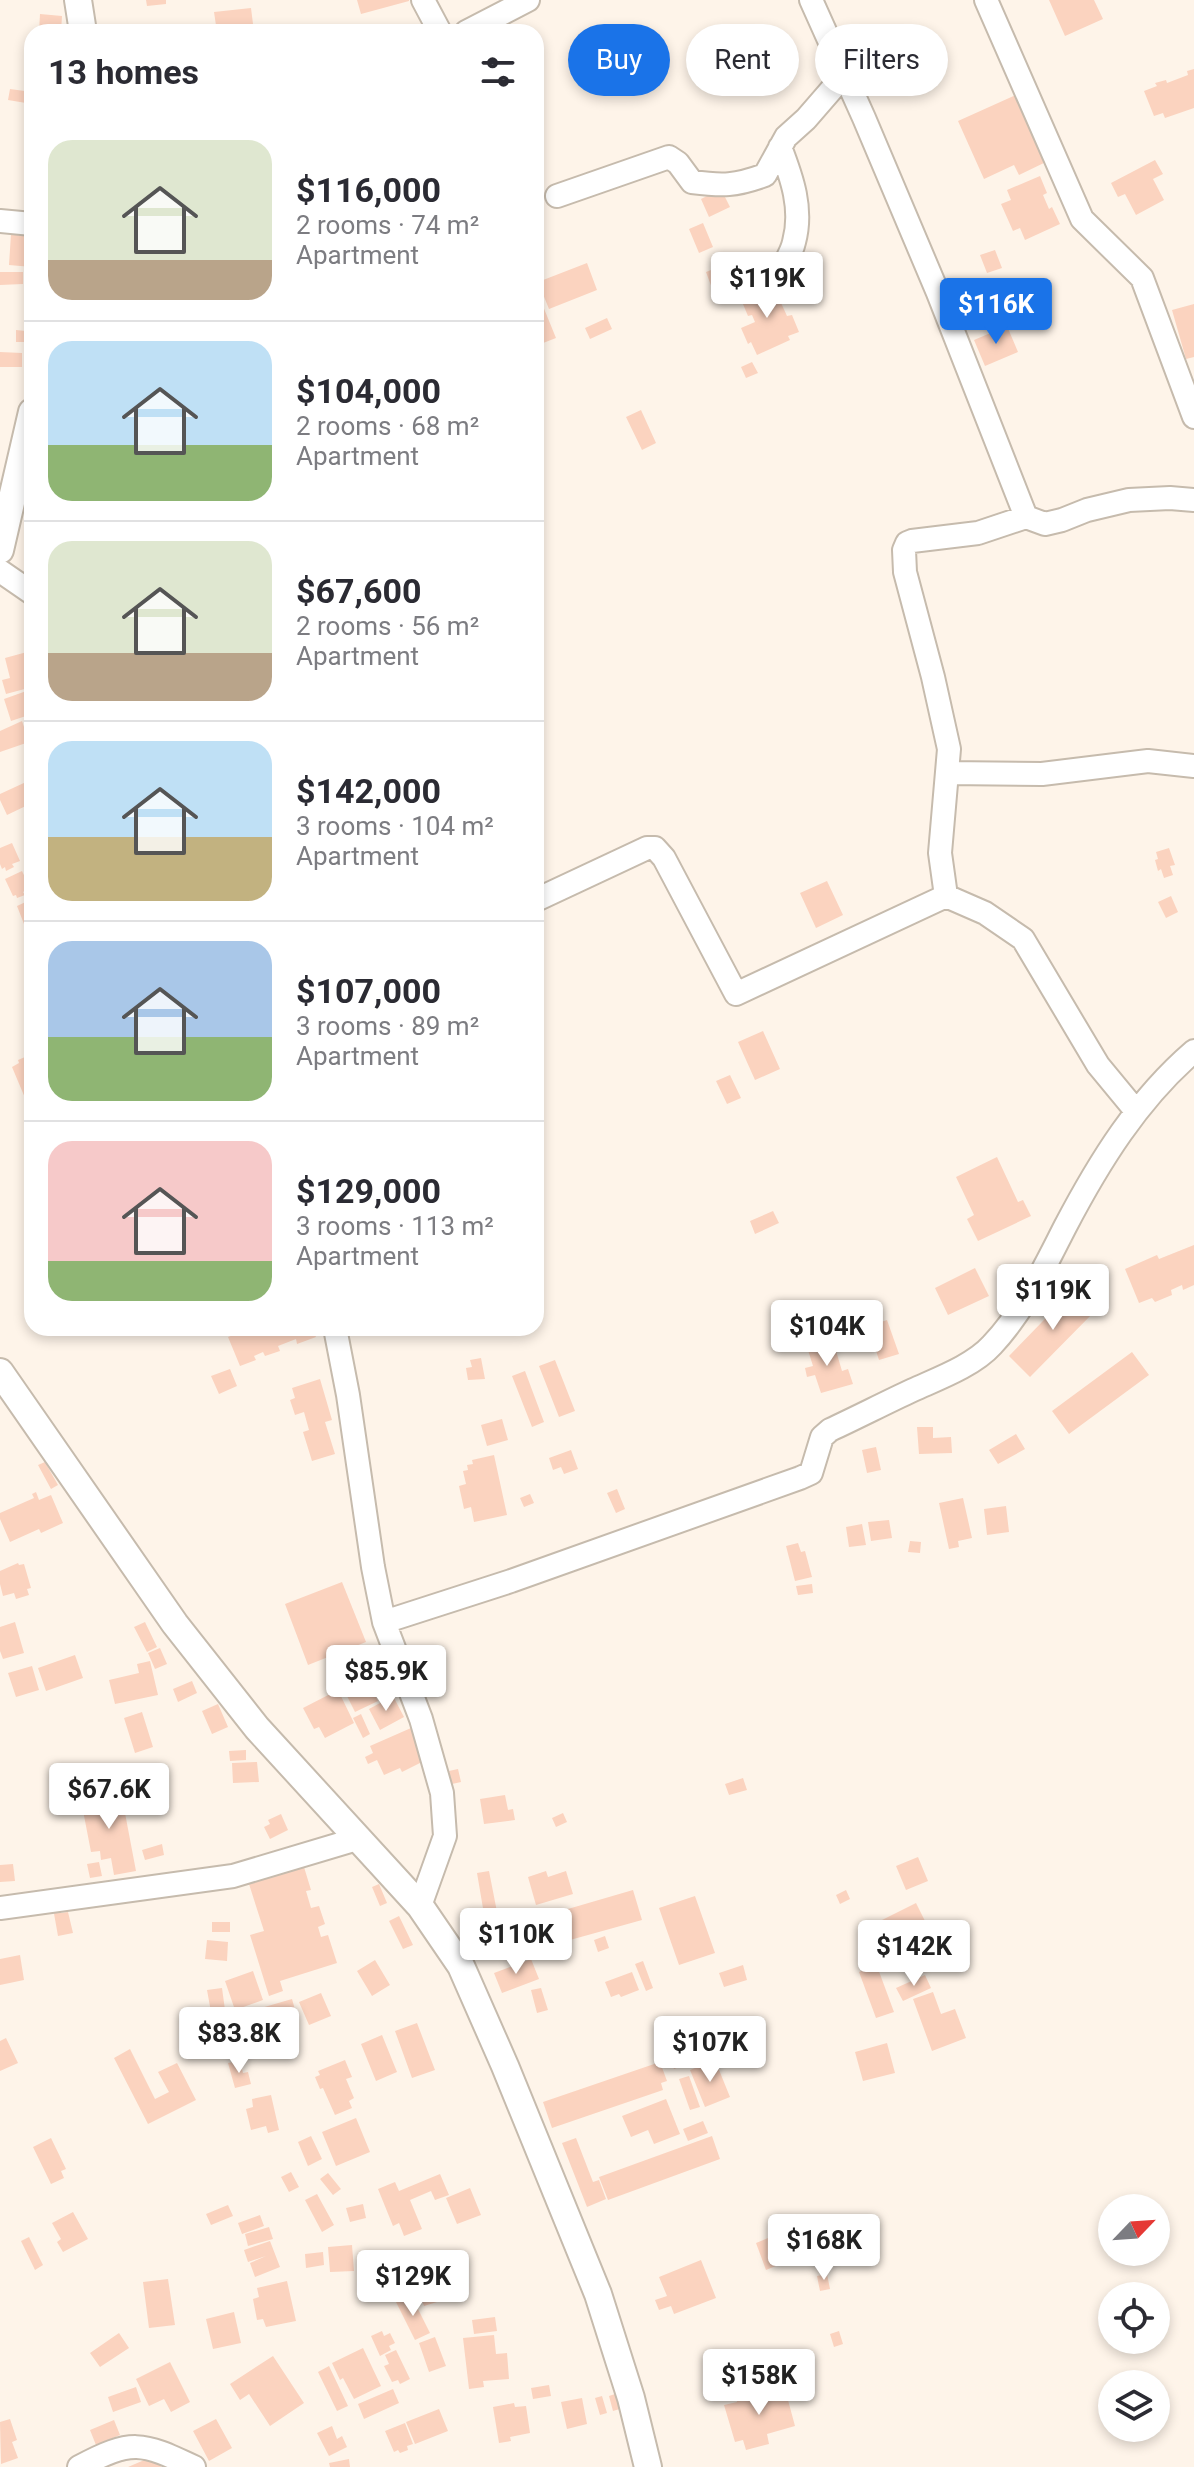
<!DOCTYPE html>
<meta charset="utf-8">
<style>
:root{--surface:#fff;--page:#f7f7f7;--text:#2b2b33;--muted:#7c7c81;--line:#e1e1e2;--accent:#1a73e8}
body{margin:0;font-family:Roboto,sans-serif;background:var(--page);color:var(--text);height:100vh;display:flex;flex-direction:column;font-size:30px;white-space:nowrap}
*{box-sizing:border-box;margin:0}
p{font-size:26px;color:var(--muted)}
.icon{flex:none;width:44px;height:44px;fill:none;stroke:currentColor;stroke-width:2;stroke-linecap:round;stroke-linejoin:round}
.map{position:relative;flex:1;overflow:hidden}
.drawer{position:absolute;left:24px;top:24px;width:520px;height:1312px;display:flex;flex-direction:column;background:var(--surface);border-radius:24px;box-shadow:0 4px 12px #0003}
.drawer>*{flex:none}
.hud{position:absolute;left:568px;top:24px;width:506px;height:72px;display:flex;gap:16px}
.needle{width:52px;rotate:65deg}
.buttons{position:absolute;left:1098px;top:2194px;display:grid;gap:16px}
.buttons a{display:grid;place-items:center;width:72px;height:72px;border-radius:50%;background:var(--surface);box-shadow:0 4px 12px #0003;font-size:40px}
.price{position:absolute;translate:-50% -68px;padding:0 18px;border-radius:8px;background:#fff;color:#222;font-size:26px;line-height:52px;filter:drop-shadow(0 2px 4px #0008)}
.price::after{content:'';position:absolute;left:50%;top:48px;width:24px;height:18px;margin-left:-12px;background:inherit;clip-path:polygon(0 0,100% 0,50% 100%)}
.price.active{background:var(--accent);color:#fff}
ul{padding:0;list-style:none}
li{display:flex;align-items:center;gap:24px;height:200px;padding:0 24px}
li+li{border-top:2px solid var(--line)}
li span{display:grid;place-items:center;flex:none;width:224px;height:160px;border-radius:24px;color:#555}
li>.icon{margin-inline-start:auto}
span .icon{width:96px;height:96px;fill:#fffc;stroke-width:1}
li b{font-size:34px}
h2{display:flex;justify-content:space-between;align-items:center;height:96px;padding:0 24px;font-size:34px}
.chip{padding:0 28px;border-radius:36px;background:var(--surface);box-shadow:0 4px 12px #0003;font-size:28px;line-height:72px}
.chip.active{background:var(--accent);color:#fff}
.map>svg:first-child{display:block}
.building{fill:#fbd3bf}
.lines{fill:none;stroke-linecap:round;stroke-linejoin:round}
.minor-casing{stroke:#c6bbad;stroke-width:26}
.tertiary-casing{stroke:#c6bbad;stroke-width:30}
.minor{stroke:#fff;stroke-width:22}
.tertiary{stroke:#fff;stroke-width:26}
</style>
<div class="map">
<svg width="1194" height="2467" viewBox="0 0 1194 2467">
<rect width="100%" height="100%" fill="#fef4e9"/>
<!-- building -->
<path class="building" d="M146,0h20v4l-19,2z
M357,0h52v1l-48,13z
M1049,0h45l9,19 -38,17z
M251,8l3,24h-37l-3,-20z
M40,14l22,2 -1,16h-22z
M1194,69v39l-29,10 -2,-5 -9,3 -10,-25 13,-5 -2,-3 11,-3 1,3 21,-8 -1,-4z
M10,89l22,3v12l-24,-4z
M1018,94l30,67 -29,14 -5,-10 -30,14 -26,-58z
M1155,160l8,14 -10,5 11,21 -28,15 -11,-21 -7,3 -7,-14z
M1040,176l7,17 -4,2 6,14 3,-2 8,17 -35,16 -5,-12 -7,3 -12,-27 10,-4 -4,-10z
M721,189l9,18 -21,10 -8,-18z
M703,223l10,24 -14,6 -10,-24z
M11,234l21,2v31l-23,-2z
M995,250l7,18 -15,5 -7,-18z
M731,262l8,18 -26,11 -7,-19z
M587,263l10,27 -48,19 -11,-27z
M0,272h23v12l-23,1z
M772,283l15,33 5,-1 7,17 -11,4 2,4 -33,15 -6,-13 -3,2 -7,-16 14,-6 -3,-7 -4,1 -8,-19z
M536,289l20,49 -18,7 -2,-4z
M1194,304v53l-8,2 -14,-49z
M607,318l5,11 -22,10 -5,-11z
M1007,326l11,26 -33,14 -11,-26z
M16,330l10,1v11h-10z
M0,352l22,1v14h-22z
M752,362l6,11 -12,5 -5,-11z
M641,410l15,33 -14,7 -16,-33z
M27,652l5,20v15l-26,7 -4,-14 8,-2 -5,-20z
M32,689v25l-21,7 -7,-22z
M22,721l7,21 -29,10v-21z
M26,782l6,13v8l-25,12 -7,-15v-6z
M12,843l8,18 -8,3 2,3 -8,4 -1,-4 -3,2 -2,-5v-16z
M1169,848l6,17 -5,1 3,9 -9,3 -3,-9 -3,2 -3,-11 3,-1 -2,-7z
M22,871l8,17 -7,4 2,3 -8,3 -1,-3 -3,1 -8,-17z
M827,881l16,34 -27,13 -16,-35z
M1171,896l7,16 -12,6 -8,-16z
M32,899v25l-3,1 -2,-3 -3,2 -7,-18z
M763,1031l17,38 -25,11 -17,-38z
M32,1054v49l-4,2 -16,-38 7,-4 -1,-3z
M730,1075l11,23 -14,6 -11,-23z
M997,1157l21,45 5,-2 8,16 -53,25 -11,-22 7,-4 -18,-38z
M773,1211l6,12 -24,11 -5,-13z
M1194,1245v40l-11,5 -1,-5 -11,5 1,5 -17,7 -3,-4 -13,5 -14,-34 32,-14 2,4z
M975,1268l14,28 -41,19 -13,-27z
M1013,1275l3,8 -14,7 -4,-7z
M1075,1288l22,21 -67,68 -21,-21z
M887,1320l12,34 -20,6 -11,-34z
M251,1328h61l4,9 -19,7 -1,-5 -18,7 2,5 -15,5 -2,-4 -9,4 2,4 -16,6 -12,-29z
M826,1341l2,5 6,-2 8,27 6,-2 5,15 -32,9 -6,-18 -8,2 -2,-9 8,-2 -6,-19z
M1132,1352l17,23 -80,59 -17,-23z
M481,1358l4,21 -17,1 -2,-12 6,-1 -2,-7z
M555,1360l20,51 -16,6 -20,-51z
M230,1369l7,17 -18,8 -8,-18z
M525,1371l19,51 -12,5 -20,-51z
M320,1379l12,41 -7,2 10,32 -23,7 -9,-29 6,-2 -5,-18 -9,3 -5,-15 5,-2 -3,-10z
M502,1419l6,21 -21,6 -6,-21z
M917,1427h16v11l18,-1 1,16 -33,1z
M1016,1434l9,15 -27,15 -9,-14z
M876,1447l5,23 -14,3 -5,-23z
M571,1450l7,19 -14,5 -3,-7 -8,3 -4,-12z
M494,1455l13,60 -33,7 -3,-15 -7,2 -5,-23 7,-2 -3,-13 5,-1 -1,-5 6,-1 -1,-4z
M45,1462l13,23 -7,4 -13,-24z
M617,1489l8,20 -9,4 -9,-20z
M36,1492l3,8 12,-5 12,28 -22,10 -2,-4 -29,13 -10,-23v-6l34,-15 -2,-4z
M530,1494l4,9 -10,4 -4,-9z
M963,1498l9,40 -14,3 1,6 -10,2 -10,-46z
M1006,1506l3,26 -22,3 -3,-26z
M889,1520l3,18 -21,3 -3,-19z
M862,1524l4,21 -17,2 -3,-20z
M910,1541l11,1 -1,11 -12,-1z
M798,1543l3,9 4,-1 7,26 -17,4 -9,-35z
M18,1563l1,2 5,-1 7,24 -4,1 2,6 -13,4 -2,-6 -11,3 -3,-12v-13z
M342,1582l24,60 -58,23 -23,-61z
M812,1584l1,9 -15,2 -2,-9z
M15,1622l9,31 -21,6 -3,-8v-24z
M145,1622l12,25 -10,5 -13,-25z
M160,1648l7,16 -12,5 -7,-16z
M75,1655l8,23 -37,13 -8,-23z
M150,1661l8,34 -43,9 -6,-24 30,-7 -2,-9z
M32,1666l7,24 -23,7 -8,-24z
M363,1673l15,28 -23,11 -14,-28z
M192,1681l5,12 -19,9 -5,-13z
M338,1690l16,33 -29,15 -6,-11 -5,2 -11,-21z
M393,1696l11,21 -24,13 -11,-21z
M218,1704l10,23 -16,7 -10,-23z
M142,1712l11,35 -18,6 -11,-35z
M361,1714l9,20 -7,4 -10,-20z
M411,1728l15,32 -24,12 -2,-4 -16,7 -7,-15 -9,4 -3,-7 8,-4 -3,-7z
M246,1750v10l-16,1 -1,-10z
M257,1762l2,20 -26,1 -1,-20z
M458,1769l3,13 -9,2 -3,-13z
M743,1778l4,12 -18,5 -4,-11z
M121,1792l15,79 -22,4 -3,-17 -10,2 -1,-9 -9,1 -10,-52z
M505,1795l3,15 5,-1 2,11 -31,4 -4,-25z
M563,1813l4,9 -11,5 -4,-9z
M281,1814l7,16 -18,9 -6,-12 6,-3 -2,-4z
M162,1844l2,11 -19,5 -3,-10z
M918,1857l10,24 -22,9 -10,-24z
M99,1862l3,14 -12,2 -3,-14z
M13,1864l2,17 -15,1v-17z
M304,1867l7,23 -5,1 5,17 8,-2 6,18 -7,3 3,10 7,-2 9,28 -57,18 3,10 -14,5 -19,-61 14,-4 -15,-47z
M489,1871l9,46 -13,3 -8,-47z
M546,1871l2,6 18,-6 7,23 -37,11 -8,-28z
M379,1884l8,19 -7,3 -8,-19z
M633,1890l9,30 -72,20 -9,-29z
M846,1890l4,9 -10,5 -4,-9z
M695,1896l20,57 -36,12 -20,-57z
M916,1903l10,20 -8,4 6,12 -8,3 6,11 -18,9 -24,-41z
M60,1907l1,6 7,-1 5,21 -15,3 -5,-28z
M399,1916l14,29 -10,4 -14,-28z
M212,1922h18v10h-18z
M605,1936l4,12 -11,4 -4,-12z
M207,1940l21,2 -1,19 -22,-2z
M20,1955l4,25 -24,5v-26z
M531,1959l8,20 -37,14 -8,-20z
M375,1960l15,25 -18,11 -15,-25z
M643,1961l10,27 -7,3 -11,-27z
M743,1965l4,15 -23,7 -5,-14z
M877,1966l17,46 -18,6 -17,-46z
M253,1971l10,29 -28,10 -10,-29z
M632,1972l7,18 -18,7 -2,-3 -8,3 -6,-15z
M925,1975l6,13 -28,13 -7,-13z
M222,1988l3,22 -14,2 -4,-22z
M541,1988l7,22 -11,3 -6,-23z
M933,1992l8,22 14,-5 11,29 -34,13 -19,-52z
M321,1993l10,23 -22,9 -10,-23z
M292,1999l6,21 -31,9 -6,-21z
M417,2023l18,47 -23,8 -17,-47z
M382,2035l15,37 -21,9 -15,-37z
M6,2038l12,25 -18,8v-30z
M887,2043l8,30 -32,8 -8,-29z
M130,2049l25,50 14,-7 -11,-20 19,-9 19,37 -48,24 -34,-66z
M679,2053l6,12 -11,4 -5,-11z
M345,2060l7,17 -6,2 8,19 -5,3 3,7 -17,7 -12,-27 -3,1 -5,-12 5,-2 -2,-4z
M715,2060l15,37 -25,10 -15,-37z
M240,2061l3,12 5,-1 3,12 -16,4 -7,-25z
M660,2062l7,19 -6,2 2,7 -111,38 -9,-26z
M689,2076l11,31 -10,3 -11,-31z
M271,2095l8,35 -11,3 -2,-7 -15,4 -5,-21 7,-2 -1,-8z
M666,2099l14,35 -26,10 -6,-14 -17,7 -9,-21z
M356,2118l14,34 -34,14 -14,-34z
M703,2121l5,12 -20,8 -5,-12z
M311,2136l11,23 -14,7 -10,-24z
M712,2136l8,23 -112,41 -9,-23z
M51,2138l15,31 -5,2 3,7 -13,6 -18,-37z
M576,2138l17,44 6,-2 7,19 -19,8 -25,-64z
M291,2172l8,15 -10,5 -8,-15z
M328,2173l13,16 -8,6 -13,-16z
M440,2174l9,21 -14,5 -4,-9 -21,9 12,29 -18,7 -5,-13 -6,3 -15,-37 17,-7 4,9z
M470,2188l11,27 -24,9 -11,-26z
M317,2194l17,31 -12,7 -17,-32z
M363,2204l3,14 -16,4 -4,-14z
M228,2205l5,11 -22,9 -5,-11z
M73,2212l15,27 -25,13 -6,-10 4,-3 -9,-16z
M260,2215l4,11 -22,8 -4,-11z
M804,2223l11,27 -49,20 -10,-27z
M269,2227l4,12 -25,7 -3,-12z
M29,2237l14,28 -8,5 -14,-29z
M270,2241l10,26 -25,10 -5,-14 16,-7 -18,6 -4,-12z
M352,2245l2,26 -24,1 -2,-25z
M323,2252l1,13 -18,3 -1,-14z
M701,2260l15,38 -42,16 -3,-8 -12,4 -4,-10 12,-4 -8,-19z
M424,2262l4,12 -15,5 4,11 -8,3 -8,-22z
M827,2274l3,15 -10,2 -3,-15z
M168,2279l7,46 -26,3 -6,-46z
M287,2281l9,40 -30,6 -3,-8 -6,1 -4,-21 6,-2 -2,-9z
M434,2294l3,8 -13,4 -3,-8z
M411,2295l19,38 -15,7 -19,-38z
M234,2312l7,31 -28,6 -7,-30z
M495,2317l2,14 -23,3 -2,-14z
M382,2331l2,5 6,-3 5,10 -6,3 2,4 -11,6 -9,-20z
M839,2331l4,13 -9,3 -4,-13z
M119,2333l10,15 -29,19 -10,-14z
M494,2335l2,19 11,-1 2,26 -26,2 1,6 -15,2 -6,-51z
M435,2337l11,29 -17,6 -10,-29z
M363,2348l18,38 -27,13 -11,-21 -3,2 -8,-17z
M396,2350l14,29 -10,5 -2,-4 -6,2 -8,-16 5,-2 -4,-9z
M273,2356l31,47 -34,23 -21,-32 -9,6 -10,-16z
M170,2362l20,40 -19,10 -7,-13 -15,7 -13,-27z
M329,2366l19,40 -11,5 -19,-39z
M549,2385l2,11 -18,3 -2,-11z
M136,2387l5,15 -28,10 -5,-15z
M393,2389l6,14 -35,16 -6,-15z
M759,2389l1,7 25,-7 10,37 -28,8 2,10 -23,6 -3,-10 -8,2 -11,-37 13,-3 -1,-7z
M618,2393l5,15 -10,3 -4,-15z
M602,2396l5,17 -7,2 -5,-17z
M582,2398l5,26 -20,5 -6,-27z
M514,2403l1,4 11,-1 4,27 -20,4 1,4 -12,2 -6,-36z
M439,2409l9,22 -33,13 -9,-22z
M10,2419l7,21 -5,2 6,16 -17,6 -1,-42z
M216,2419l16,29 -23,13 -16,-30z
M114,2420l6,15 -24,10 -6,-15z
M405,2423l8,21 -6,2 1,4 -8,3 -2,-3 -4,2 -9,-21z
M332,2426l5,13 5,-3 5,11 -18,9 -12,-23z
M156,2455l5,12h-33z
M349,2459l1,8h-20l-1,-4z"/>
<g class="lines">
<defs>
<path id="minor" d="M423,0l17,32
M811,0l53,118 74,175 88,224 19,7 17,-4 25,-10 42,-10 41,-2 24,2
M986,0l96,219 60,59 52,139
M466,32l62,-32
M557,196l112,-39 9,6 14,19c31,4 43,4 73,-7l21,-38 20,-18 39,-45
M0,221l32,3
M780,272c5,-9 12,-20 14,-30 9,-33 -2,-64 -14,-95
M1026,517l-48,16 -66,8 -5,2 -3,7 1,22 28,105 16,72 -9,104 6,43 39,17 38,26 75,126 38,46
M0,571l32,22
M947,773l95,1 106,-13 46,5
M536,900l111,-52h8l9,10 72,136 210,-98
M335,1328l13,67 25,172 11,55 37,97 21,74 3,43 -25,70
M384,1622l127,-41 289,-103 11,-5 11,-36 8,-7c28,-13 55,-27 83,-40 24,-11 60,-24 79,-45 32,-34 52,-77 73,-118 34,-65 73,-128 129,-176
M0,1908l233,-32 124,-37
M79,2467c53,-28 62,-25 115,0"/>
<path id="tertiary" d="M78,0l5,32
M0,550l32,-138
M0,1372l175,252 82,104 163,178 41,60 44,100 93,228 33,104 17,69"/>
</defs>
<!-- minor casing -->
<use href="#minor" class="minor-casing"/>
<!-- tertiary casing -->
<use href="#tertiary" class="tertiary-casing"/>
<!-- minor -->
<use href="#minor" class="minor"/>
<!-- tertiary -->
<use href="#tertiary" class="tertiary"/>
</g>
</svg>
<div class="buttons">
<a><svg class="needle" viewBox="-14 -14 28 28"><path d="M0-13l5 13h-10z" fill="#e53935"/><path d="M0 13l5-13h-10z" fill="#7c7c81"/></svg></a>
<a><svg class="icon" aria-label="locate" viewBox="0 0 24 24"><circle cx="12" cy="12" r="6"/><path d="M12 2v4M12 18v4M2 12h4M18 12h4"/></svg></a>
<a><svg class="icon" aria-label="layers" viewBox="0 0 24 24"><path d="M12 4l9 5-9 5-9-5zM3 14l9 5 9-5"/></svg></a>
</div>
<b class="price" style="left:767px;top:320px">$119K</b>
<b class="price active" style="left:996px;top:346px">$116K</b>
<b class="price" style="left:1053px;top:1332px">$119K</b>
<b class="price" style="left:827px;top:1368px">$104K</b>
<b class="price" style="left:386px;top:1713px">$85.9K</b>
<b class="price" style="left:109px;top:1831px">$67.6K</b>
<b class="price" style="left:516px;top:1976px">$110K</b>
<b class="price" style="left:914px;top:1988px">$142K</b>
<b class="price" style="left:239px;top:2075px">$83.8K</b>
<b class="price" style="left:710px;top:2084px">$107K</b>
<b class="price" style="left:824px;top:2282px">$168K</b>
<b class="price" style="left:413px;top:2318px">$129K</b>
<b class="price" style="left:759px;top:2417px">$158K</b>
<div class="hud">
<a class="chip active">Buy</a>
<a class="chip">Rent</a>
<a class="chip">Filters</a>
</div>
<section class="drawer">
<h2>13 homes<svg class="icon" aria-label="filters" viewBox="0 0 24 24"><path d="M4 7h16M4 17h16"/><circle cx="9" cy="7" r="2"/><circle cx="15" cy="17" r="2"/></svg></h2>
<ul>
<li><span style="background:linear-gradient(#dfe7d0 75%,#b9a48a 0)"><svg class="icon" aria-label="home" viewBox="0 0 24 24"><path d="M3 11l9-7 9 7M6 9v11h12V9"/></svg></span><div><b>$116,000</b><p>2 rooms · 74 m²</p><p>Apartment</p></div></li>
<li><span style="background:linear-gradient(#bfe0f5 65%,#8fb573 0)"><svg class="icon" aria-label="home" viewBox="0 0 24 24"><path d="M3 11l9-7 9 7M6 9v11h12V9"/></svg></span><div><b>$104,000</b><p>2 rooms · 68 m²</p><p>Apartment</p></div></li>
<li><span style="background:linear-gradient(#dfe7d0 70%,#b9a48a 0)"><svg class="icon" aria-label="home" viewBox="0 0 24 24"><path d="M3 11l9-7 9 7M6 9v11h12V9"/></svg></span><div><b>$67,600</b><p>2 rooms · 56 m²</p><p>Apartment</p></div></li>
<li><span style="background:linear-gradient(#bfe0f5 60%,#c2b280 0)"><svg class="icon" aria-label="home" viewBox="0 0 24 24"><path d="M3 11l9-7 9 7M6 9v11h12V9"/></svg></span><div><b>$142,000</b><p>3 rooms · 104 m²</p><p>Apartment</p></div></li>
<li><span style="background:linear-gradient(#a9c7e8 60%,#8fb573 0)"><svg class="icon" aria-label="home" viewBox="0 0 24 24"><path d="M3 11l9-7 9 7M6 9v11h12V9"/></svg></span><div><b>$107,000</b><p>3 rooms · 89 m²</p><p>Apartment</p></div></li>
<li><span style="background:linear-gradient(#f6c9c9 75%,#8fb573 0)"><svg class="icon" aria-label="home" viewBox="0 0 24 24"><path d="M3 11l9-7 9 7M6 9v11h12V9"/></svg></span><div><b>$129,000</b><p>3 rooms · 113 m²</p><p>Apartment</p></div></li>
</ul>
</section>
</div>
